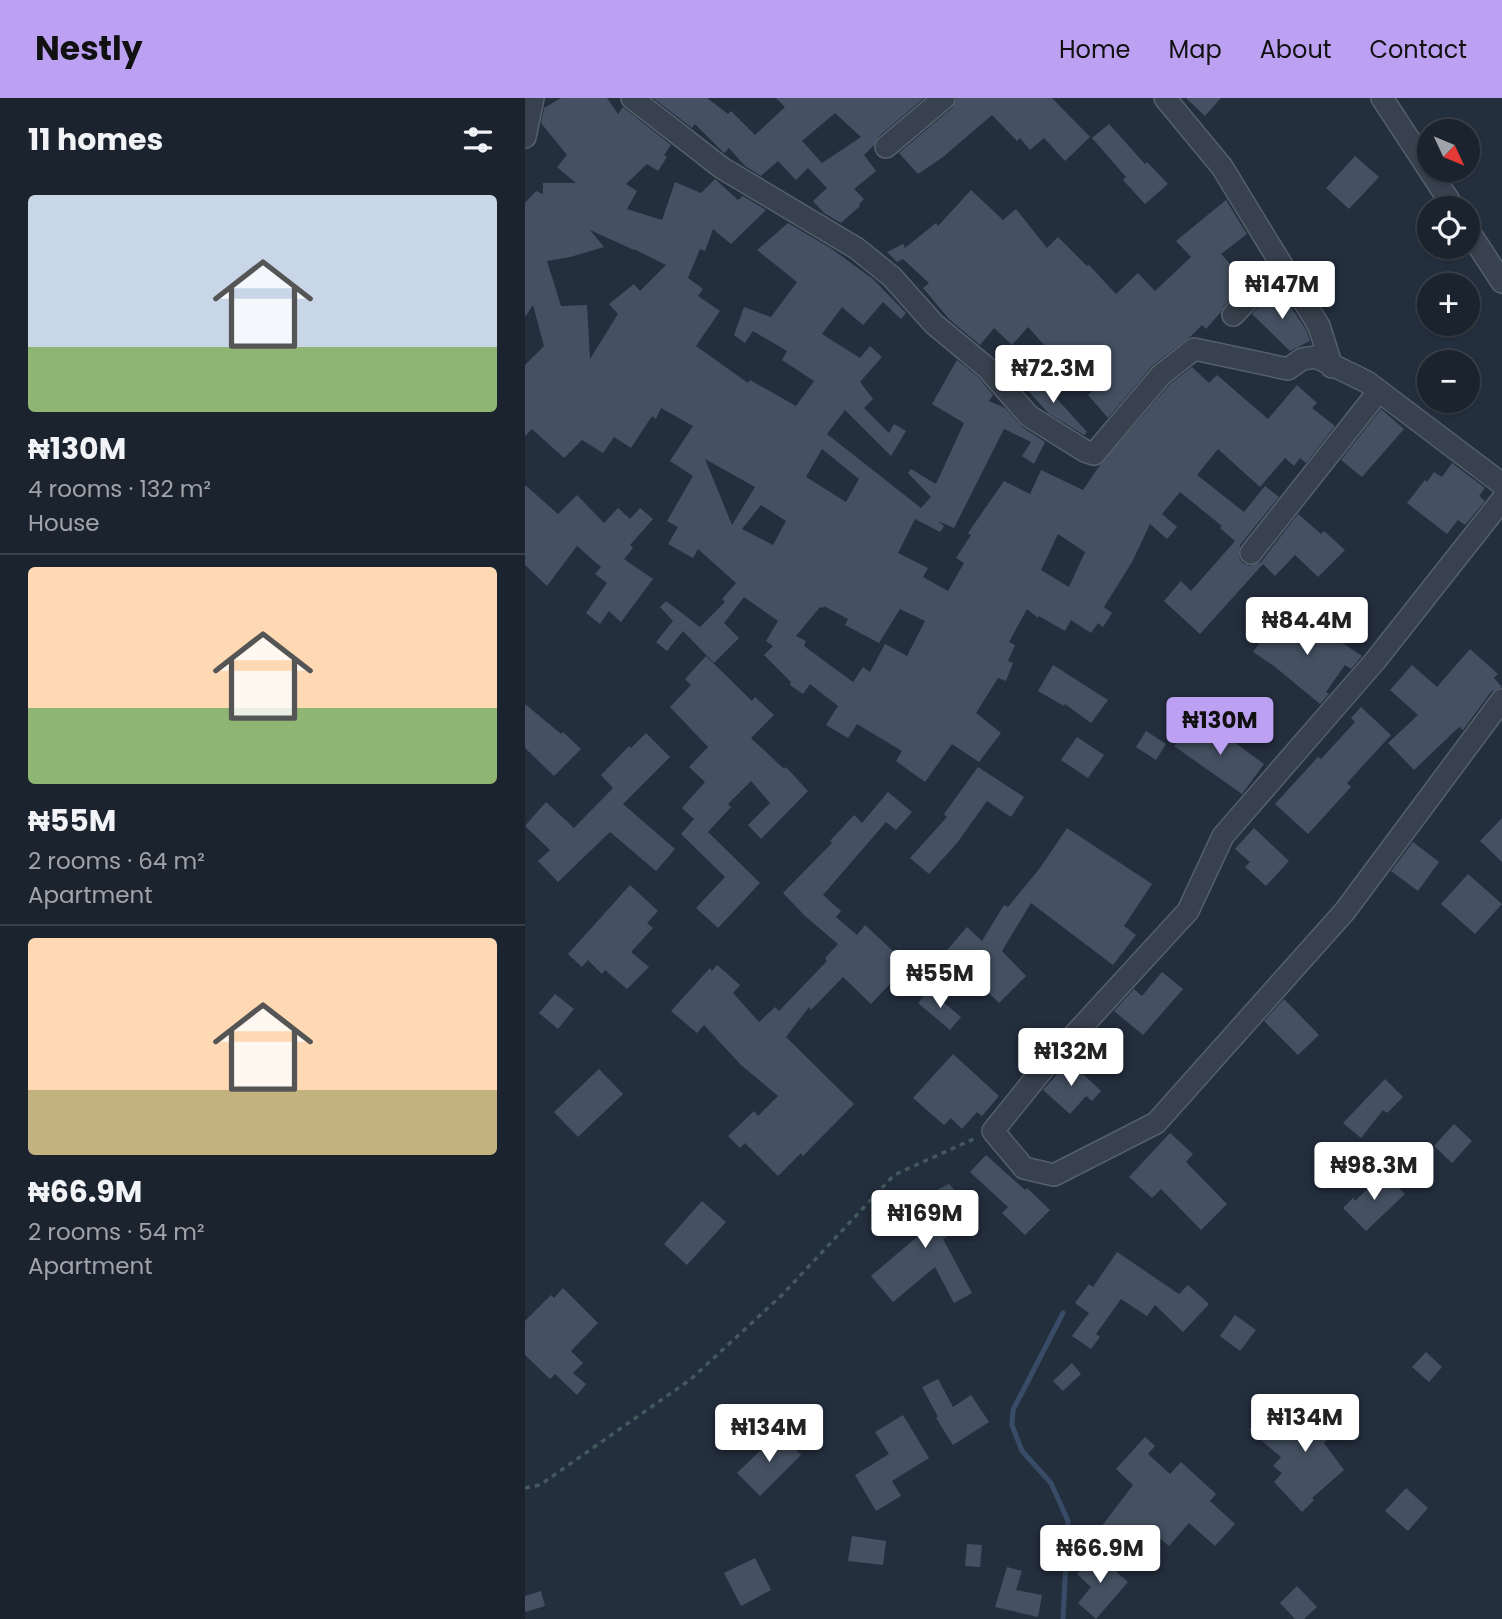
<!DOCTYPE html>
<meta charset="utf-8">
<style>
:root{--surface:#1b232e;--page:#282f3a;--text:#f1f3f6;--muted:#a0a4aa;--line:#39404a;--accent:#bca0f2}
body{margin:0;font-family:Poppins,sans-serif;background:var(--page);color:var(--text);height:100vh;display:flex;flex-direction:column;font-size:26px;white-space:nowrap}
*{box-sizing:border-box;margin:0}
p{font-size:23px;color:var(--muted)}
.icon{flex:none;width:38px;height:38px;fill:none;stroke:currentColor;stroke-width:2;stroke-linecap:round;stroke-linejoin:round}
.map{position:relative;flex:1;overflow:hidden}
.drawer{display:flex;flex-direction:column;background:var(--surface);width:525px}
.drawer>*{flex:none}
.needle{width:46px;rotate:134deg}
.fabs{position:absolute;left:892px;top:21px;display:grid;gap:14px}
.fabs a{display:grid;place-items:center;width:63px;height:63px;border-radius:50%;background:var(--surface);box-shadow:0 2px 5px #0004,0 0 0 2px var(--line);font-size:35px}
.price{position:absolute;translate:-50% -60px;padding:0 16px;border-radius:7px;background:#fff;color:#222;font-size:23px;line-height:46px;filter:drop-shadow(0 2px 4px #0008)}
.price::after{content:'';position:absolute;left:50%;top:42px;width:21px;height:16px;margin-left:-10px;background:inherit;clip-path:polygon(0 0,100% 0,50% 100%)}
.price.active{background:var(--accent);color:#111}
ul{padding:0;list-style:none}
li{display:grid;align-content:center;gap:14px;height:371px;padding:0 28px}
li+li{border-top:2px solid var(--line)}
li span{display:grid;place-items:center;height:217px;border-radius:7px;color:#555}
li>.icon{margin-inline-start:auto}
span .icon{width:126px;height:126px;fill:#fffc;stroke-width:1}
li b{font-size:30px}
h2{display:flex;justify-content:space-between;align-items:center;height:84px;padding:0 28px;font-size:30px}
header{display:flex;align-items:center;gap:42px;box-sizing:border-box;height:98px;padding:0 35px;background:var(--accent);color:#111}
header strong{font-size:33px}
nav{display:flex;gap:38px;margin-inline-start:auto;font-size:24px}
main{display:flex;flex:1;min-height:0}
.map>svg:first-child{display:block}
.lines{fill:none;stroke-linecap:round;stroke-linejoin:round}
.stream{stroke:#394c67;stroke-width:5}
.building{fill:#455162;fill-rule:evenodd}
.minor-casing{stroke:#565f6c;stroke-width:24}
.path{stroke:#44595c;stroke-width:3.5;stroke-dasharray:5 5;stroke-linecap:butt}
.minor{stroke:#38414e;stroke-width:21}
</style>
<header>
<strong>Nestly</strong>
<nav><a>Home</a><a>Map</a><a>About</a><a>Contact</a></nav>
</header>
<main>
<section class="drawer">
<h2>11 homes<svg class="icon" aria-label="filters" viewBox="0 0 24 24"><path d="M4 7h16M4 17h16"/><circle cx="9" cy="7" r="2"/><circle cx="15" cy="17" r="2"/></svg></h2>
<ul>
<li><span style="background:linear-gradient(#c9d6e8 70%,#8fb573 0)"><svg class="icon" aria-label="home" viewBox="0 0 24 24"><path d="M3 11l9-7 9 7M6 9v11h12V9"/></svg></span><div><b>₦130M</b><p>4 rooms · 132 m²</p><p>House</p></div></li>
<li><span style="background:linear-gradient(#ffd9b3 65%,#8fb573 0)"><svg class="icon" aria-label="home" viewBox="0 0 24 24"><path d="M3 11l9-7 9 7M6 9v11h12V9"/></svg></span><div><b>₦55M</b><p>2 rooms · 64 m²</p><p>Apartment</p></div></li>
<li><span style="background:linear-gradient(#ffd9b3 70%,#c2b280 0)"><svg class="icon" aria-label="home" viewBox="0 0 24 24"><path d="M3 11l9-7 9 7M6 9v11h12V9"/></svg></span><div><b>₦66.9M</b><p>2 rooms · 54 m²</p><p>Apartment</p></div></li>
</ul>
</section>
<div class="map">
<svg width="977" height="1521" viewBox="0 0 977 1521">
<rect width="100%" height="100%" fill="#242f3e"/>
<g class="lines">
<!-- stream -->
<path class="stream" d="M538,1521l5,-98 -17,-38 -29,-32 -10,-26 1,-15 50,-97"/>
</g>
<!-- building -->
<path class="building" d="M36,0h46l11,16 5,-7 48,38 -7,10 3,2 -9,14 -11,-7 -21,20 11,7 -10,18 35,11 13,-38 26,11 14,-14 23,21 5,-4 23,14 -35,34 -18,-15 -8,22 -5,-2 -12,29 15,11 -5,7 22,15 -24,35 52,37 2,-3 46,26 18,-25 -32,-21 5,-9 -34,-20 -8,12 -11,-8 10,-28 27,10 26,-35 -40,-32 31,-27 44,26 41,30 33,34 -5,6 -18,-17 -20,23 -21,-18 -20,27 38,24 10,-12 12,11 -22,25 13,17 -9,9 25,25 5,-9 12,7 -15,25 -46,-46 -18,24 94,74 10,-11 -23,-24 3,-4 25,15 28,-61 -32,-19 25,-44 21,17 15,18 -4,6 16,7 17,19 23,15 -11,22 -12,-8 9,-14 -27,-13 -50,99 -16,-7 6,5 -4,6 -25,-13 -17,34 30,15 -5,9 25,14 16,-28 -8,-5 15,-23 -3,-2 36,-52 26,13 11,-24 42,20 17,-25 70,-81 22,-17 17,16 8,-8 51,44 29,-34 20,18 -5,5 23,18 -29,37 -6,-5 -6,8 -9,-8 -25,29 -42,-38 -21,26 47,37 21,-26 14,11 -39,48 -1,12 3,6 8,3 11,-4 37,-48 23,20 3,-3 21,19 -27,27 -23,-22 -20,21 -12,-12 -63,70 -36,-33 17,-20 10,10 44,-50 -15,-13 2,-2 -42,-34 -18,22 15,13 -10,12 -17,-15 -18,38 -28,45 8,6 -9,14 -5,-4 -7,10 -20,-13 -6,11 -26,-15 -1,2 -11,-9 -18,33 6,3 -7,16 5,2 -7,18 -8,-3 -22,35 25,20 -22,29 -27,-18 -27,38 -29,-21 6,-10 -45,-27 -9,14 -22,-13 12,-19 -28,-22 -7,10 -13,-9 1,-3 -27,-27 9,-9 -7,-5 12,-20 -34,-24 -20,26 15,15 -25,25 -31,-32 -16,20 -11,-9 17,-21 -13,-14 6,-6 34,26 25,-25 -3,-3 14,-16 -38,-34 -5,9 -25,-14 10,-17 -11,-6 26,-45 -23,-15 23,-35 -32,-18 -5,11 -4,-3 -21,32 -17,-11 -11,16 -21,-13 -18,18 -32,-29 -7,7v-71l19,-19 -11,-41 -8,12v-114l11,-12 7,3v-11h33l-19,-16 10,-12 -26,-32 3,-15zM65,132l44,20v-1l32,16 -26,26 -6,-7 -25,20 9,10 -28,45 -3,-54 -26,1 -14,-45 23,-4 34,-10zM297,351l37,30 -13,23 -40,-25zM180,361l50,28 -23,38zM236,407l25,16 -13,24 -31,-16zM533,436l27,18 -16,35 -28,-17zM299,508l24,13 -3,6 34,18 21,-34 25,12 -18,35 -22,-12 -15,28 -7,-5 -10,15 -49,-36 2,-5 -10,-5 24,-29 3,1z
M128,0h54l21,16 3,-3 24,24 30,-28 -9,-9h148l-46,39 -5,9 -9,9 12,16 -22,18 10,10 -5,5 1,2 -19,17 -17,-10 -11,-12 14,-13 -19,-20 -12,12 -18,-19 -17,15 -16,-10 -16,-18 -5,5 -29,-29 -3,4zM310,15l26,24 -39,26 -20,-22z
M432,0h95l38,39 -25,24 -21,-23 -14,12 -10,-12 -3,3 -25,-26 -49,42 -25,17 -19,-21 53,-45z
M661,0h35l-16,18z
M584,26l36,40 2,-2 21,22 -23,20 -22,-24 3,-3 -34,-39z
M830,58l24,21 -30,32 -23,-21z
M446,92l32,30 13,-11 31,39 11,-11 29,29 2,-1 27,29 22,-21 17,18 36,-34 -15,-16 50,-41 21,34 -26,20 26,28 -23,24 -4,7 -14,16 -4,-4 -11,11 -38,29 -45,53 -20,-23 14,-13 -35,-36 -10,9 -9,-9 -2,1 -18,-20 -16,18 -18,-17 -14,17 -31,-26 -26,-31 6,-5 -26,-24 -6,3 -10,-10 16,-8 2,4 31,-25 2,3z
M753,190l29,43 3,10 -20,10 -38,-37z
M508,281h6l48,53 -3,3 -36,-22 -23,-26z
M856,311l23,20 -42,48 -21,-17z
M927,365l33,25 -6,8 6,5 -20,24 -7,-5 -11,14 -40,-31 18,-23 2,2 7,-10 8,5z
M0,387l33,29 19,-19 27,28 14,-15 12,11 10,-11 13,11 -23,26 3,3 -9,11 29,20 -32,43 -12,-11 -9,13 -14,-11 21,-30 -12,-9 6,-7 -24,-21 -30,40 -22,-21z
M749,523l23,15 13,-15 21,19 3,-3 28,19 -11,13 -6,-4 -19,27 3,2 -9,10 -46,-38 -21,-14z
M945,551l28,25 -4,4 8,9 -11,5 -28,38 -4,-3 -45,43 -26,-27 30,-28 -28,-25 22,-25 25,22z
M181,558l46,45 3,-4 19,18 -23,23 33,31 2,-2 22,24 -47,48 -13,-14 22,-22 -19,-22 -23,23 3,3 -23,25 52,51 -42,45 -22,-20 29,-31 -44,-43 13,-15 -12,-11 23,-26 -16,-15 19,-20 -38,-40 21,-22 -6,-6z
M528,567l55,35 -17,23 -26,-19 -1,2 -26,-15z
M0,606l36,30 2,-2 18,17 -27,27 -29,-28z
M836,609l30,28 -44,48 4,4 -43,47 -33,-30 43,-47 3,2 34,-37 -4,-4z
M668,624l21,16 5,-7 45,33 -22,30 -68,-48z
M621,633l20,13 -10,16 -20,-13z
M121,635l24,24 -47,47 52,45 -19,22 -46,-39 -52,50 -20,-21 12,-11 -25,-24 21,-24 28,26 39,-40 -12,-13 28,-29 2,2z
M552,639l27,18 -16,23 -27,-18z
M453,669l46,30 -13,20 -24,-16 -30,42 -28,31 -19,-16 37,-41 -3,-3z
M363,694l24,20 -16,18 -10,-8 -63,73 18,16 -5,6 21,18 8,-10 43,40 -37,39 -28,-27 -32,33 -2,-3 -23,30 68,67 -51,52 -2,-3 -23,23 -33,-33 -5,5 -12,-12 26,-25 4,5 20,-20 -37,-31 -37,-40 -7,8 -26,-22 39,-43 2,3 5,-6 23,20 -7,8 26,29 16,-15 4,4 48,-50 -2,-3 13,-14 -33,-28 -22,-23 49,-50 -2,-2 24,-26 8,8z
M977,720v44l-22,-21z
M542,730l85,56 -28,42 12,9 -23,30 -82,-62 -29,48 24,25 -27,27 -29,-29 -3,3 -25,-21 25,-29 15,14 22,-36 4,2 32,-39z
M729,730l35,33 -23,25 -21,-19 5,-5 -15,-13z
M888,744l26,20 -21,29 -27,-20z
M943,776l34,30 -27,30 -34,-30z
M105,787l28,26 -11,12 6,5 -22,24 18,15 -22,22 -22,-19 -3,4 -14,-14 -6,7 -14,-13z
M637,874l21,17 -40,46 -29,-24 20,-22 8,7z
M404,892l32,27 -11,13 -32,-27z
M30,896l19,15 -16,20 -19,-16z
M759,901l35,36 -21,20 -34,-34z
M428,956l46,42 -17,20 -5,-4 -15,17 -11,-11 -7,7 -31,-27z
M544,963l32,30 -9,10 -6,-5 -16,18 -27,-24z
M74,971l24,25 -45,43 -24,-25z
M860,981l18,18 -16,16 -4,-3 -22,28 -18,-15z
M929,1026l18,17 -20,22 -18,-17z
M645,1035l23,21 -7,8 41,42 -26,26 -40,-41 -9,9 -23,-21z
M461,1057l39,35 2,-2 23,22 -25,25 -23,-22 6,-6 -38,-35z
M859,1075l21,21 -39,37 -23,-23 10,-10 2,3z
M424,1086l12,13 -24,22 10,18 -4,2 29,54 -18,10 -19,-36 -42,35 -22,-26 46,-39 -14,-30z
M177,1103l24,21 -39,43 -23,-21z
M592,1154l62,42 9,-9 21,19 -26,28 -28,-27 -8,11 -26,-17 -25,35 4,3 -9,12 -19,-13 17,-23 -14,-10 14,-19 4,3z
M38,1190l35,35 -27,28 12,12 -10,10 13,11 -9,11 -22,-21 -5,5 -25,-24v-34l26,-26 3,3z
M710,1217l21,15 -16,21 -20,-15z
M901,1254l16,15 -13,15 -17,-15z
M547,1265l9,11 -18,17 -10,-10z
M413,1281l15,28 18,-12 18,27 -36,23 -17,-27 2,-1 -16,-30z
M807,1300l19,19 -27,26 20,27 -32,28 2,2 -12,12 -28,-30 8,-9 -9,-7 8,-9 -32,-27 10,-12 10,9 3,-5 18,16z
M378,1317l26,43 -37,23 9,15 -25,15 -21,-36 34,-21 -14,-22z
M254,1334l22,23 -41,41 -23,-23z
M620,1339l10,9 -7,8 22,20 11,-12 35,32 -6,7 25,23 -20,22 -26,-23 -20,23 -17,-14 -13,19 -26,-18 -6,10 -12,-8 38,-50 -17,-16z
M881,1390l22,20 -20,23 -23,-20z
M327,1438l34,5 -3,24 -35,-4z
M442,1446l15,1 -2,22 -15,-1z
M570,1455l33,29 -32,37 -18,-16 13,-16 -14,-13z
M230,1460l16,32 -30,16 -17,-33z
M482,1469l15,4 -6,19 26,5 -4,22 -43,-10z
M772,1488l20,21 -13,12h-9l-15,-16z
M16,1493l4,15 -20,6v-16z"/>
<g class="lines">
<defs>
<path id="minor" d="M107,0l90,70 134,80 36,29 42,47 53,44 42,48 56,35 9,3 67,-79 33,-26 94,20 14,-10 14,-2 51,25 135,102
M640,0l57,69 97,159 13,41
M857,0l72,110
M0,39l8,-39
M361,49l58,-49
M943,132l34,52
M708,217l49,-50
M977,402l-127,161 -152,175 -35,75 -145,158 -50,62 31,37 30,7 102,-52 189,-212 157,-211
M726,455l128,-162"/>
</defs>
<!-- minor casing -->
<use href="#minor" class="minor-casing"/>
<!-- path -->
<path class="path" d="M0,1390l15,-3 151,-106 92,-85 111,-119 84,-38"/>
<!-- minor -->
<use href="#minor" class="minor"/>
</g>
</svg>
<div class="fabs">
<a><svg class="needle" viewBox="-14 -14 28 28"><path d="M0-13l5 13h-10z" fill="#e53935"/><path d="M0 13l5-13h-10z" fill="#a0a4aa"/></svg></a>
<a><svg class="icon" aria-label="locate" viewBox="0 0 24 24"><circle cx="12" cy="12" r="6"/><path d="M12 2v4M12 18v4M2 12h4M18 12h4"/></svg></a>
<a>+</a>
<a>−</a>
</div>
<b class="price" style="left:757px;top:223px">₦147M</b>
<b class="price" style="left:528px;top:307px">₦72.3M</b>
<b class="price" style="left:782px;top:559px">₦84.4M</b>
<b class="price active" style="left:695px;top:659px">₦130M</b>
<b class="price" style="left:415px;top:912px">₦55M</b>
<b class="price" style="left:546px;top:990px">₦132M</b>
<b class="price" style="left:849px;top:1104px">₦98.3M</b>
<b class="price" style="left:400px;top:1152px">₦169M</b>
<b class="price" style="left:780px;top:1356px">₦134M</b>
<b class="price" style="left:244px;top:1366px">₦134M</b>
<b class="price" style="left:575px;top:1487px">₦66.9M</b>
</div>
</main>
